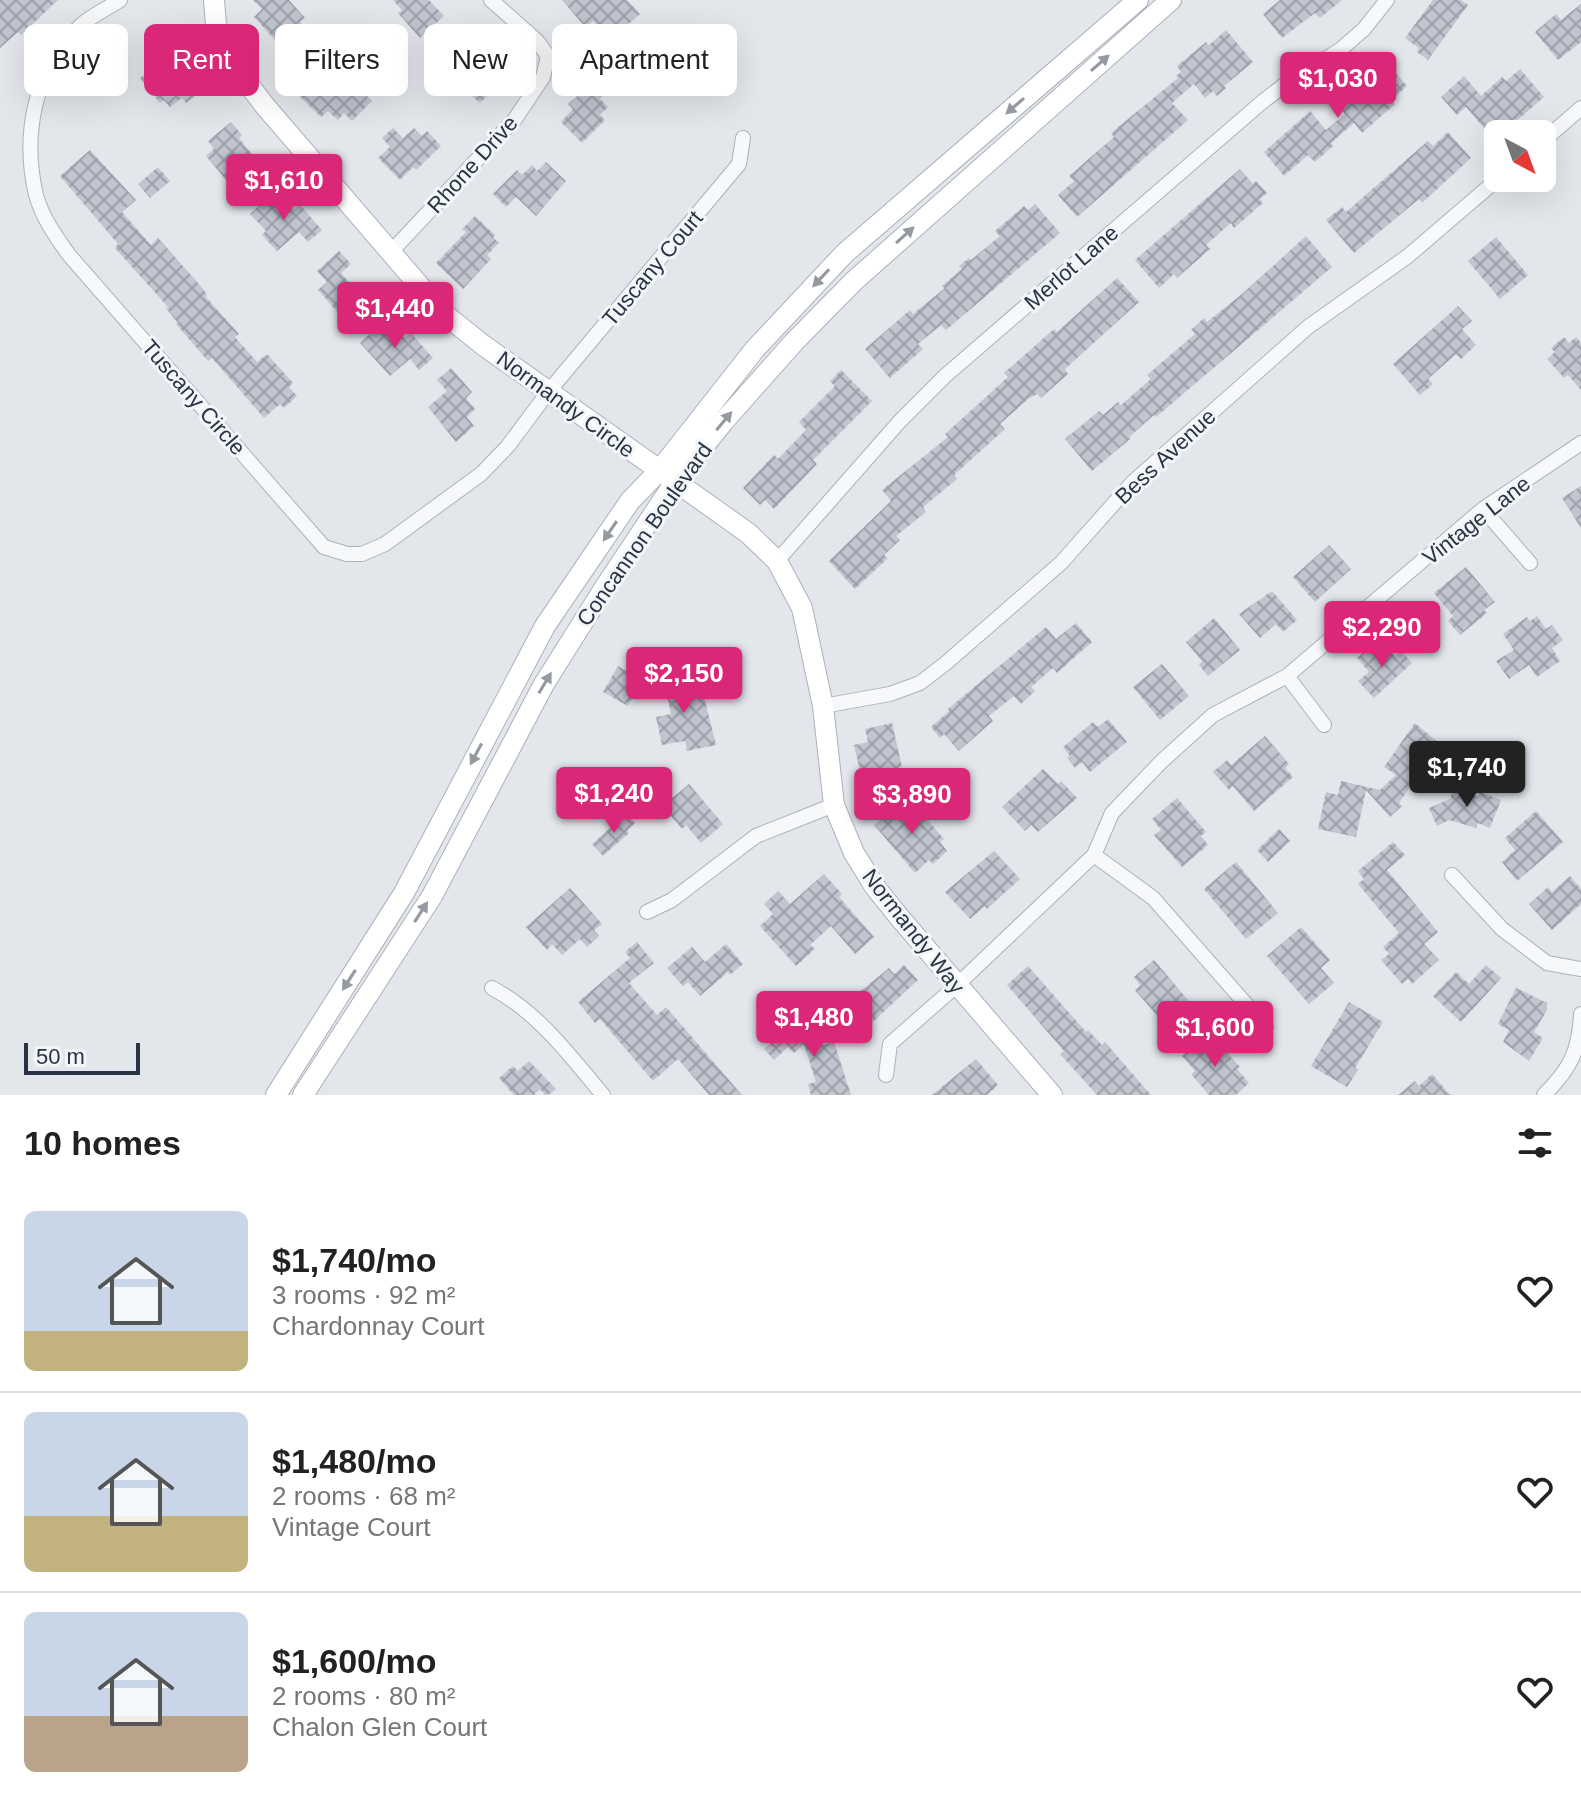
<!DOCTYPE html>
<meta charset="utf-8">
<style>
:root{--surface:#fff;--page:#f2f2f2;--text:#222;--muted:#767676;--line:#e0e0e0;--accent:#db2777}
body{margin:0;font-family:Arial,sans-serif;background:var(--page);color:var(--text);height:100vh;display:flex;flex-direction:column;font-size:30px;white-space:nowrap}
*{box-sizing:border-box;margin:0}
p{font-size:26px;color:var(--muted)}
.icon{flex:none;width:44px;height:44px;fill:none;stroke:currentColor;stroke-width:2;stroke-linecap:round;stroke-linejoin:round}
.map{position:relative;height:1095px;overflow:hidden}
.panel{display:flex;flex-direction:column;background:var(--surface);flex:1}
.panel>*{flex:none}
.banner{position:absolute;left:24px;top:24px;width:800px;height:72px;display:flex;gap:16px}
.needle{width:52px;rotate:139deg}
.controls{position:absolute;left:1484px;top:120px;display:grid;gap:16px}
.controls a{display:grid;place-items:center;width:72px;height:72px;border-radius:12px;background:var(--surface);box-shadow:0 8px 32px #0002;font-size:40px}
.scale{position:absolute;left:24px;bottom:20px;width:116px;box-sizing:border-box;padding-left:8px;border:4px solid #293346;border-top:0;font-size:22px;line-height:28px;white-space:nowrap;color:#293346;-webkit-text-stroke:6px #f3f6f9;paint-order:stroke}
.price{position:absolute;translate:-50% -68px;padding:0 18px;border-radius:8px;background:var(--accent);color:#fff;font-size:26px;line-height:52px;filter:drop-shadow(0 2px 4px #0008)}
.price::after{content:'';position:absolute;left:50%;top:48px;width:24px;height:18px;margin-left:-12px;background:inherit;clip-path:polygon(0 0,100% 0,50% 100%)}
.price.active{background:#222;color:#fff}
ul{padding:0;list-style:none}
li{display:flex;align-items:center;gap:24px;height:200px;padding:0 24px}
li+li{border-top:2px solid var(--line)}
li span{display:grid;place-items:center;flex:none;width:224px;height:160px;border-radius:12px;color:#555}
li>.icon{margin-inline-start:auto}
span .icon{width:96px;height:96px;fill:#fffc;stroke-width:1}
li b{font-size:34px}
h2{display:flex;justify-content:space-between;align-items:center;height:96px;padding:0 24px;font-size:34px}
.chip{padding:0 28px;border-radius:12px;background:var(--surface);box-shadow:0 8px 32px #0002;font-size:28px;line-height:72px}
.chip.active{background:var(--accent);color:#fff}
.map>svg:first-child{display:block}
.building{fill:url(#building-cross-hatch)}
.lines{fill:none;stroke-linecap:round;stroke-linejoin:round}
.street-casing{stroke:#abb1ba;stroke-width:16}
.secondary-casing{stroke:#abb1ba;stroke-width:22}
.street{stroke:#f7f8fa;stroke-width:14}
.secondary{stroke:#fff;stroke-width:20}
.oneway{fill:#9499a2}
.labels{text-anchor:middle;stroke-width:6;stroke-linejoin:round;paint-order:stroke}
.street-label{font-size:22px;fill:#293346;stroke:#f3f6f9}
</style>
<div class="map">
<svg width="1581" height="1095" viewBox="0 0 1581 1095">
<defs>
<pattern id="building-cross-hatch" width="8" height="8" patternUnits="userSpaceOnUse" patternTransform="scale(2)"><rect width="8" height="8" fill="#c0c5d0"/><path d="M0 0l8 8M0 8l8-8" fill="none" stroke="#9ca1ab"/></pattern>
</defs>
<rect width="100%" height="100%" fill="#e3e7ec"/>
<!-- building -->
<path class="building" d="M0,0h58l-37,35 -3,-3 -18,16z
M253,0h36l16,18 -5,4 15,17 -23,20 -38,-42 8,-8z
M393,0h36l15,16 -24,22 -22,-25 4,-3z
M562,0h65l13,14 -25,22 -7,-8 -5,4 -10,-11 -7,7z
M1280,0h62l-22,18 -5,-5 -33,25 -19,-24z
M1433,0h28l7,5 -40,55 -11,-8 2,-4 -14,-10z
M1581,4v38l-23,18 -23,-28 21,-18 5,6z
M469,30l24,24 -6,5 10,10 -6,5 9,9 -20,20 -33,-29 18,-19 -10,-10z
M1226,30l27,32 -29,24 2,2 -9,8 -4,-5 -8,7 -11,-14 -22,19 16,17 -111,97 -19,-22 16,-14 -5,-5 45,-39 -3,-4 67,-55 -2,-2 5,-4 -4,-6 29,-24 3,3z
M164,58l10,13 5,-5 21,26 -14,11 -4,-5 -12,9 -6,-7 -4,3 -20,-25z
M1385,61l22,25 -15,14 3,4 -33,29 -8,-10 -23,20 2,3 -18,16 -7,-7 -24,21 -20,-24 46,-41 16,19 19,-16 -8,-10z
M1520,69l24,28 -50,43 -28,-33 -9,8 -16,-18 23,-21 17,20 21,-19 4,4z
M341,71l31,30 -20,20 -8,-8 -6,7 -10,-9 -7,6 -23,-22 13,-14 10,10z
M593,83l11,11 -4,5 8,8 -8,8 5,5 -23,23 -21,-21 12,-13 -5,-5z
M231,122l11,13 -3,3 26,32 -28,23 -31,-37 8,-7 -6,-8z
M393,128l10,10 11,-10 8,8 5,-5 14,15 -25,24 -3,-3 -13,13 -22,-22 12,-11 -8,-9z
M1448,132l23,26 -49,45 -3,-4 -65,54 -28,-33 16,-13 4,5 82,-71 5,5z
M90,150l46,50 -14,12 29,33 7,-7 40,45 9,11 -2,2 34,38 -4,3 22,25 10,-8 26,29 -4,4 8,9 -13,12 -4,-4 -16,14 -52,-60 -4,3 -32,-37 2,-1 -12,-15 2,-1 -53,-59 3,-4 -58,-68z
M546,162l20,19 -30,35 -20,-19 -10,10 -13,-13 24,-24 5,5 10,-10 5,6z
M158,167l12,14 -20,17 -12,-14z
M1240,169l13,15 3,-3 11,12 -7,6 3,4 -29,25 -3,-5 -25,22 4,4 -33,29 -3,-4 -15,14 -24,-28z
M271,195l8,10 6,-5 9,10 6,-5 22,25 -14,12 -9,-10 -22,19 -15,-16 4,-4 -16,-17z
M1035,204l25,29 -114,97 -5,-5 -23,19 5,5 -33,29 -25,-29 45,-39 3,4 32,-26 -3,-2 20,-17 -3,-3 10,-8 2,2 29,-24 -5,-5 29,-25 4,4z
M475,216l20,19 -2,3 6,5 -12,12 4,4 -28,30 -27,-26 30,-31 -4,-3z
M1306,236l26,31 -176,150 -2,-2 -25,22 1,2 -38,32 -27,-32 34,-28 4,4 15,-13 3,3 30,-26 -4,-4 48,-41 -4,-4 13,-12 3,4 35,-28z
M1496,237l32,38 -28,24 -32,-38z
M339,251l12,13 -10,9 15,17 6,-4 11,14 -26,23 -29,-33 9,-8 -10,-11z
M1117,278l22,24 -74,67 3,5 -27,24 -4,-4 -9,5 -28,25 5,5 -51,46 3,4 -34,28 3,5 -30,24 4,4 -16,15 4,3 -33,31 -26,-28 62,-60 -9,-11 66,-53 -3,-3 63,-57 -4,-4 50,-44 3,3z
M1458,306l14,15 -10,8 14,16 -15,14 -5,-5 -28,25 5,5 -13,11 -27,-31z
M379,326l9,10 8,-8 9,10 6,-5 22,25 -14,12 -9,-11 -20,17 -30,-33z
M1564,337l5,6 7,-6 5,6v47l-13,-15 -4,3 -17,-19 8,-7 -4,-4z
M451,368l21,24 -6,6 9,11 -8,8 7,9 -18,16 -28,-35 19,-16 -10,-11z
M841,370l31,31 -59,59 4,4 -43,45 -9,-9 -5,5 -17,-17 31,-33 4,4 28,-29 -7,-8 36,-36 -5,-5z
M1581,486v42l-19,-30z
M1329,545l22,24 -36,33 -22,-25z
M1466,567l29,35 -11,8 3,3 -27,22 -12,-14 5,-5 -19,-23z
M1272,591l25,29 -14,12 -7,-8 -16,14 -21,-24z
M1537,616l9,13 6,-4 11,15 -11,8 8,13 -23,16 -8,-12 -20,14 -13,-18 18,-11 -11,-16 24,-17 3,4z
M1214,618l26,32 -32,26 -9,-11 3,-4 -16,-19z
M1076,623l16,19 -35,31 -4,-5 -22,19 4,4 -14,13 -7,-8 -25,20 4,5 -34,30 -15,-17 -4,4 -9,-11 18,-16 -1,-2 98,-82 10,12z
M1383,643l12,13 6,-5 11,12 -38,35 -16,-17 11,-9 -12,-14 11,-10 4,5z
M1162,664l27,32 -29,24 -27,-33z
M618,666l25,15 -15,25 -25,-14z
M669,675l1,8 24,-4 4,19 6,-1 12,48 -29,6 -2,-10 -23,4 -6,-28 15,-3 -5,-24 -11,3 -3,-15z
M1108,719l19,23 -37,30 -8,-10 -7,6 -8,-10 3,-2 -7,-9 30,-25 5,5z
M892,723l10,44 -9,2 3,11 -32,8 -10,-43 14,-3 -3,-13z
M1415,723l25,21 -41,59 3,3 -12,11 -24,-27 -10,47 -38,-8 8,-37 12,3 3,-14 39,9 16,-15 -12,-8z
M1265,736l24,28 -4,4 8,9 -39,34 -21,-25 -4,4 -16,-18 14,-12 4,5z
M1043,769l15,15 3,-3 16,17 -39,34 -7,-7 -6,6 -23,-24z
M689,784l34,40 -22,19 -15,-18 -4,4 -17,-20 8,-7 -2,-3z
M1454,787l24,10 2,-5 21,8 -11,28 -12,-5 -2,5 -27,-8 -12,6 -8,-18 21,-9z
M1177,798l29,34 -5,4 7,9 -26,22 -28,-32 7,-5 -9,-11z
M903,800l13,14 4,-3 24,28 -4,3 7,9 -14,13 -4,-4 -14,13 -41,-48z
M1536,811l27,31 -46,39 -15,-19 13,-12 -10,-12z
M627,813l8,10 -8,8 2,2 -26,23 -11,-12z
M1279,829l11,12 -22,21 -11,-12z
M1393,842l12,13 -18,15 51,62 -14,12 15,16 -27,24 -4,-5 -6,5 -21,-24 8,-6 -6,-7 16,-14 -41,-49 6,-5 -6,-8z
M994,851l26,28 -33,30 -2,-3 -15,13 -25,-27z
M1236,862l42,51 -32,26 -42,-50z
M824,874l18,20 -3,3 35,40 -19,17 -24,-28 -21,19 5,4 -19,17 -36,-40 13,-12 -9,-10 14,-13 12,13z
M1570,876l11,13v15l-29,26 -23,-26 19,-17 4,5z
M570,888l32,36 -8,6 5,6 -12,11 -7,-8 -18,16 -10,-11 -5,6 -21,-23z
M1301,927l29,33 -9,8 13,15 -25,21 -42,-48z
M637,942l17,21 -25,20 28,32 9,-8 76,88h-33l-31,-36 -25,22 -53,-62 -5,4 -17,-21 52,-44 -5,-6z
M726,944l17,20 -13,11 -2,-3 -28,24 -12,-14 -5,4 -16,-18 25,-21 13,15z
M1154,960l40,47 -11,9 2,4 -14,12 -36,-42 5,-5 -6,-8z
M904,965l14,15 -54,50 -22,-24 47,-38 5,6z
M1486,965l15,13 -40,44 -28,-26 23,-24 13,12z
M1028,966l58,66 2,-2 14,15 3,-3 46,53h-54l-37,-41 4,-3 -57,-66z
M1516,988l31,15v7l-13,22 9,6 -14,23 -26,-19 6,-12 -11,-6z
M1349,1002l34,20 -28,46 3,2 -11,17 -36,-21z
M795,1015l28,30 11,-3 17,53h-40l-3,-11 8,-2 -12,-38 -10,9 -6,-6 -14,13 -10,-11 32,-30z
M1205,1036l13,14 4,-3 18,20 -3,2 12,14 -13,12h-27l-18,-21 4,-3 -13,-15z
M976,1059l22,26 -11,10h-55z
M529,1061l27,28 -8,6h-3l-5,-6 -6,6h-20l-15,-17 14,-12 5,5z
M1432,1074l18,21h-52l17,-14 4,5z"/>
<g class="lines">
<defs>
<path id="street" d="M120,0c-13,9 -30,16 -41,27 -45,43 -57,109 -43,168 6,22 20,42 33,60l255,292 23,7h15l23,-10 96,-70 27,-28 41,-55 190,-227 4,-26
M1542,142l39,-34
M392,251l123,-132 28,-42 5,-21 -11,-15 -46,-41
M1483,509l47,54
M777,561l123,-140 45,-45 316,-273 27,-21 52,-32 24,-21 23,-29
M1287,676l37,49
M823,706l67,-12 30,-11 26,-20 115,-100 72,-81 175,-155 100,-71 91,-78
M1094,855l59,43 113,129
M1452,875l50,54 45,34 34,6
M647,912l25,-12 84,-64 78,-31
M492,988c47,25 78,68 111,107
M886,1075l4,-31 66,-58 138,-131 18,-42 50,-52 51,-46 74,-39 196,-167 98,-66
M1544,1095c26,-26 35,-43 37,-81"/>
<path id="secondary" d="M214,0l2,25 14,35 35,46 178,207 40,32 265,188 29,28 25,47 21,98 11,99 20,48 21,34 25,31 152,177
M276,1095l128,-202 141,-267 85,-125 29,-30 96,-122 90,-96 293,-253
M303,1095l129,-199 112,-212 61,-97 70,-105 49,-61 70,-79 60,-61 317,-281"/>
</defs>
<!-- street casing -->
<use href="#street" class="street-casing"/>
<!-- secondary casing -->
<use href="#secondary" class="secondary-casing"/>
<!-- street -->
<use href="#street" class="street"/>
<!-- secondary -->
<use href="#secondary" class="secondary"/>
</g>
<!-- one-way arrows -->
<defs><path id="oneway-solid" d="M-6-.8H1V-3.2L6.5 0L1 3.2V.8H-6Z" transform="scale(2)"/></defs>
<g class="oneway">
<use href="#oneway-solid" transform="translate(1100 63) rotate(-41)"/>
<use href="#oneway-solid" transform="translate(1015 106) rotate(139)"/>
<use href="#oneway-solid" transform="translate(905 235) rotate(-42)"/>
<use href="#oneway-solid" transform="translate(821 278) rotate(133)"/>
<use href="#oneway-solid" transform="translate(724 421) rotate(-50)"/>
<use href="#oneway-solid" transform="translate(610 531) rotate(124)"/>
<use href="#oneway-solid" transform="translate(545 683) rotate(-59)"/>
<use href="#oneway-solid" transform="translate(476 754) rotate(118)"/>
<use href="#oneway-solid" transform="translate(421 912) rotate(-57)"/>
<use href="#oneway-solid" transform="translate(349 980) rotate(123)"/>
</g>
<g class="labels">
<!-- street labels -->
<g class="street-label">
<text transform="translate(472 164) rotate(-48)" y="8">Rhone Drive</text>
<text transform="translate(1071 267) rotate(-41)" y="8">Merlot Lane</text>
<text transform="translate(652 268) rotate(-50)" y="8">Tuscany Court</text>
<text transform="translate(194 397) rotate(49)" y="8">Tuscany Circle</text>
<text transform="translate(566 404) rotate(36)" y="8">Normandy Circle</text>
<text transform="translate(1165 456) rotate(-43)" y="8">Bess Avenue</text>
<text transform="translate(1476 520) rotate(-38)" y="8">Vintage Lane</text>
<text transform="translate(644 534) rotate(-55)" y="8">Concannon Boulevard</text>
<text transform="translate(914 931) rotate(52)" y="8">Normandy Way</text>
</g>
</g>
</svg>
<div class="controls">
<a><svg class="needle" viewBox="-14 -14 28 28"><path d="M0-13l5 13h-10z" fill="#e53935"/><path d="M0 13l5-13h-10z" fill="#767676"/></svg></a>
</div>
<div class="scale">50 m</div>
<b class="price" style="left:1338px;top:120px">$1,030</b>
<b class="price" style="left:284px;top:222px">$1,610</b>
<b class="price" style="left:395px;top:350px">$1,440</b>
<b class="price" style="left:1382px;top:669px">$2,290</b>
<b class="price" style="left:684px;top:715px">$2,150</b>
<b class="price active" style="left:1467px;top:809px">$1,740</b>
<b class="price" style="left:614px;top:835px">$1,240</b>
<b class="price" style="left:912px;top:836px">$3,890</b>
<b class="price" style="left:814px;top:1059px">$1,480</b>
<b class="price" style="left:1215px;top:1069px">$1,600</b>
<div class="banner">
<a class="chip">Buy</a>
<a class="chip active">Rent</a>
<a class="chip">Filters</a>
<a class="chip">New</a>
<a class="chip">Apartment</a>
</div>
</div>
<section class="panel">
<h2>10 homes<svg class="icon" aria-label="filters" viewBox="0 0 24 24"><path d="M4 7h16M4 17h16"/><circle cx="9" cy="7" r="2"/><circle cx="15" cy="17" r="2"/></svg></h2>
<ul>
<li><span style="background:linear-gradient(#c9d6e8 75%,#c2b280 0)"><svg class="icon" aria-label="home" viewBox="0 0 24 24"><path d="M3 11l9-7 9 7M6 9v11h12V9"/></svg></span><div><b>$1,740/mo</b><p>3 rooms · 92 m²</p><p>Chardonnay Court</p></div><svg class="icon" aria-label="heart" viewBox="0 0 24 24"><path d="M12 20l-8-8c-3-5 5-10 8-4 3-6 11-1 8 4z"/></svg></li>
<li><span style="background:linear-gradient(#c9d6e8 65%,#c2b280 0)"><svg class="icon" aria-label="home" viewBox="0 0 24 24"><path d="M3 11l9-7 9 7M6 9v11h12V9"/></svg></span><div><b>$1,480/mo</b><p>2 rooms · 68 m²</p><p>Vintage Court</p></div><svg class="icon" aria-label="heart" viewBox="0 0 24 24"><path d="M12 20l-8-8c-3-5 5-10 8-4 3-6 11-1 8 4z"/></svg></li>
<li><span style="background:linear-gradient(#c9d6e8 65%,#b9a48a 0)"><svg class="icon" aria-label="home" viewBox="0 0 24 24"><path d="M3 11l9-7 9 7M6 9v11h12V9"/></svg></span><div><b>$1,600/mo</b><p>2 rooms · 80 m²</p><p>Chalon Glen Court</p></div><svg class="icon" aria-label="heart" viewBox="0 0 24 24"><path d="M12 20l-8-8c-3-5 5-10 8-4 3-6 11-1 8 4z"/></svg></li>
</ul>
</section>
